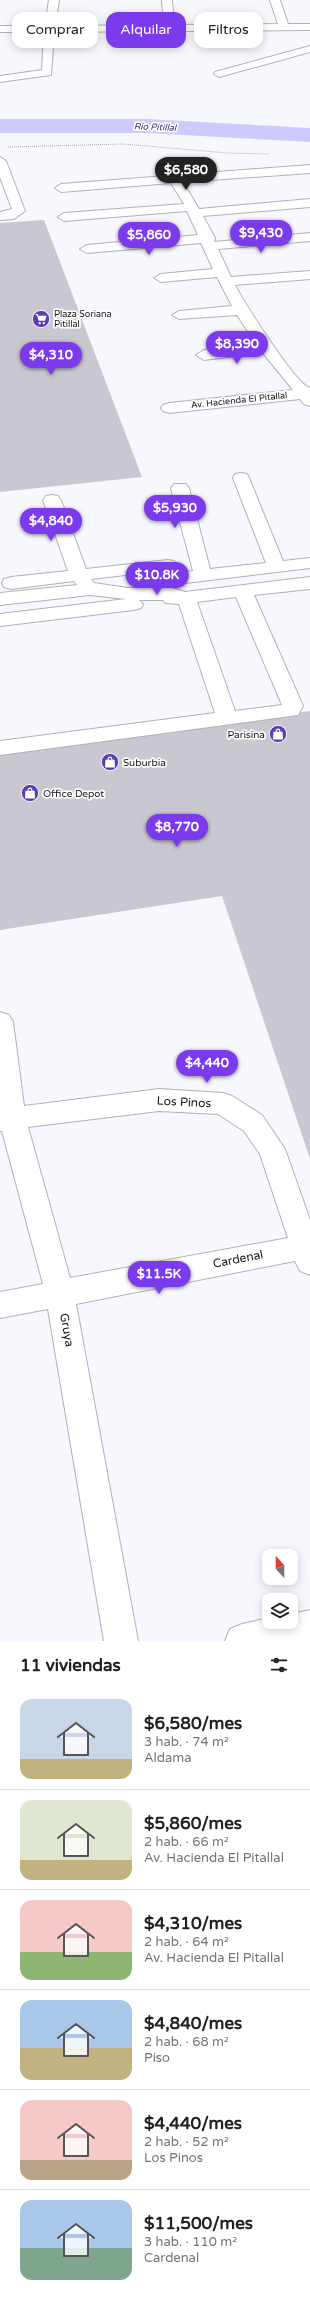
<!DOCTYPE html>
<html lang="es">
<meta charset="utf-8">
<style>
:root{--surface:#fff;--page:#f2f2f2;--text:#202124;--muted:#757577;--line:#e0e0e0;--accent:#7c3aed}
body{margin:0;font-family:"Varela Round",sans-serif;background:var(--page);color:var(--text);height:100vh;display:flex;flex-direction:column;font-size:15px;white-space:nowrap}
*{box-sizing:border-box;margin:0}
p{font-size:13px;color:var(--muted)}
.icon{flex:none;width:22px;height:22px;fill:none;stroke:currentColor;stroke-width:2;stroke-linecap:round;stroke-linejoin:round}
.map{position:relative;height:1641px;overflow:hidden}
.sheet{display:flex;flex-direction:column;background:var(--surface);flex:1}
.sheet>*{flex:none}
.hud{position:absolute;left:12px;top:12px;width:286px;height:36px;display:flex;gap:8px}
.needle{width:26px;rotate:339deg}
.controls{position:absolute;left:262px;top:1549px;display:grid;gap:8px}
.controls a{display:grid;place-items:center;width:36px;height:36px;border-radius:8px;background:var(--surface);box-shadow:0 2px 10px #0003;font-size:20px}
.price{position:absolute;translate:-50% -34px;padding:0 9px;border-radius:14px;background:var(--accent);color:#fff;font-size:13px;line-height:26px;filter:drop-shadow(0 1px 2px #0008)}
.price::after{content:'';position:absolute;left:50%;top:24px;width:12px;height:9px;margin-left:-6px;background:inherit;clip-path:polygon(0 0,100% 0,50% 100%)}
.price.current{background:#222;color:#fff}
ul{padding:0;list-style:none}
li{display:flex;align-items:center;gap:12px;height:100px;padding:0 20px}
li+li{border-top:1px solid var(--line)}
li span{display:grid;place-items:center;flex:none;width:112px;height:80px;border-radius:12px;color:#555}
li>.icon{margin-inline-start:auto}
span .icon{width:48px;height:48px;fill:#fffc;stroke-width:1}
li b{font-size:17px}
h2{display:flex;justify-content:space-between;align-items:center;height:48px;padding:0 20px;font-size:17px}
.tag{padding:0 14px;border-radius:12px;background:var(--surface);box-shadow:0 2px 10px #0003;font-size:14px;line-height:36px}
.tag.current{background:var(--accent);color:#fff}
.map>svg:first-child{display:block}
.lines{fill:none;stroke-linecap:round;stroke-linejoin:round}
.river{fill:#cfcafd;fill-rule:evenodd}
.building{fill:#c9c8d0}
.minor-casing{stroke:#b1b1b9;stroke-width:2}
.path{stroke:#adadb2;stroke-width:1;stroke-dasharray:1 1;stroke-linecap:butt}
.minor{fill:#fff;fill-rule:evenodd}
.labels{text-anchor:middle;stroke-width:3.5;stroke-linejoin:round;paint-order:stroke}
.far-water-label{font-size:9px;font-style:italic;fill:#36256c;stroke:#fff}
.far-poi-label{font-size:9px;fill:#141417;stroke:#fff;text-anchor:start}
.far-street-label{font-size:9px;fill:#141417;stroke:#fff}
.poi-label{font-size:10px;fill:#141417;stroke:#fff;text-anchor:start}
.near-street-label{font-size:12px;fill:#141417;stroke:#fff}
</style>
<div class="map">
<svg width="310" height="1641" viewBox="0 0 310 1641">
<rect width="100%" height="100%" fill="#f7f7fe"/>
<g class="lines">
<!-- river -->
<path class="river" d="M0,119h147l163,9v14l-163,-9h-147z"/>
</g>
<!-- building -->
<path class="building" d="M44,220l98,257 -142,15v-269z
M310,711v448l-88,-263 -222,34v-178z"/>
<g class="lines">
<defs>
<path id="minor" d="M49,0h10l-4,26 109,-1 -2,-25h10l2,25 104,-1 -8,-24h10l8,24h22v6l-135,1 1,11 -5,3 -5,-3 -1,-11 -111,1 -3,43 -51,7v-6l42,-6 2,-38h-44v-6h45z
M310,46v6l-91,25 -5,-3 1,-2z
M0,157l6,4 19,50 -11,8 -14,1v-8l12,-3 -12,-32z
M168,164l4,1 7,10 131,-10v8l-127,9 16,27 111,-10v8l-107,9 12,22 -1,4 96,-9v8l-92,8 13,28 79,-6v8l-75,6c9,17 61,100 75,103v18l-6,-2 -4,-5 -131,14 -6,-2 -2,-3 2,-3 6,-2 124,-13 -30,-37 -59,7 -8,-5 8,-5 53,-5 -20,-30 -58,4 -7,-4 7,-4 53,-5 -15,-29 -56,5 -7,-4 7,-4 52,-5 -12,-26 -114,10 -7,-4 7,-4 111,-10 -11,-24 -123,10 -6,-4 6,-4 120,-9 -13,-21 -110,9 -6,-4 6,-4 106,-8 -5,-8z
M241,473l6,1 2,4 34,83 27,-3v10l-166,20 -7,-2 -2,-4 2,-4 56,-7 -22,-83 3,-4h12l3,4 21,81 56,-6 -33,-85 2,-4z
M52,495l6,1 3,4 25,69 82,-9 6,1 3,4 -3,4 -6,1 -77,9 3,4 34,5h44l13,4 125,-15v12l-56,6 49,111 -5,9 -298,40v-14l215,-28 -36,-109 -14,-1 -2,-3h-24l4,4 -2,4 -7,2 -134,16v-12l126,-15 -36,-4 -90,10v-12l77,-8 -3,-4 -63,8 -7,-2 -2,-4 2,-4 7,-2 57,-6 -25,-71 3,-4zM236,597l46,108 -47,6 -38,-109z
M0,1012l9,3 4,7 11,84 135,-17 64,4 9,3 30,19 23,34 25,71v55l-10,-4 -5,-10 -219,43 62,337h-34l-56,-332 -48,9v-26l43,-8 -41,-153h-2zM159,1111l59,3 26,17 16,23 28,84 -218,40 -42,-151z
M310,1610v31h-85l5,-12 12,-5 27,-6v4h22v-8z"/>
</defs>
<!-- minor casing -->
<use href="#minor" class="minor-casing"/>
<!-- path -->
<path class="path" d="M8,147l115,-3 105,9 41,1"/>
<!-- minor -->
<use href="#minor" class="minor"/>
</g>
<!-- icons -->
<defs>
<symbol id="supermarket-disc" viewBox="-11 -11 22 22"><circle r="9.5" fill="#5b3db5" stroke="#fff"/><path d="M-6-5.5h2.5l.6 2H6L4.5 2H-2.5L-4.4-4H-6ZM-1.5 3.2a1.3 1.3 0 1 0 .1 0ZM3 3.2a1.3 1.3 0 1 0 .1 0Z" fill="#fff"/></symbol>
<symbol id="shop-disc" viewBox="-11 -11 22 22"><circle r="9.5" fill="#5b3db5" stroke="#fff"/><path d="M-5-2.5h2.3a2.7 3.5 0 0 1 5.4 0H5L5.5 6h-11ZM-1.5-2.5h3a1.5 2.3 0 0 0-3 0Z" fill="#fff"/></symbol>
</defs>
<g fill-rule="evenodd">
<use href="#supermarket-disc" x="31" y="309" width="20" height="20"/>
<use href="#shop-disc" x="268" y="724" width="20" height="20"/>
<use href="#shop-disc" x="100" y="752" width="20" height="20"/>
<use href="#shop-disc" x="20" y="783" width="20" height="20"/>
</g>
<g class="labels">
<!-- far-water labels -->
<g class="far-water-label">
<text transform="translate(155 127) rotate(2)" y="3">Rio Pitillal</text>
</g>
<!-- far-poi labels -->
<g class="far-poi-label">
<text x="54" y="317">Plaza Soriana<tspan x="54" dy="10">Pitillal</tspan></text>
</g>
<!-- far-street labels -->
<g class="far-street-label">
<text transform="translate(239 400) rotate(-6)" y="3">Av. Hacienda El Pitallal</text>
</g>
<!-- poi labels -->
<g class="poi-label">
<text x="265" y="738" text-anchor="end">Parisina</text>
<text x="123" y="766">Suburbia</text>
<text x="43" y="797">Office Depot</text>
</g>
<!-- near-street labels -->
<g class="near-street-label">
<text transform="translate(184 1102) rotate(3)" y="4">Los Pinos</text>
<text transform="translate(238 1259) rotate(-11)" y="4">Cardenal</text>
<text transform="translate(67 1330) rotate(80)" y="4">Gruya</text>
</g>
</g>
</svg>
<div class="controls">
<a><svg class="needle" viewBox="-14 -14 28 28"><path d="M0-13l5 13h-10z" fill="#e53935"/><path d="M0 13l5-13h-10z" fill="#757577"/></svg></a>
<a><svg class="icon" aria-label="layers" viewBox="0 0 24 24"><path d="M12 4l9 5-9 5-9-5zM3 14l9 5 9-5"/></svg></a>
</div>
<b class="price current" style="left:186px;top:191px">$6,580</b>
<b class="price" style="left:261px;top:254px">$9,430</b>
<b class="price" style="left:149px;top:256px">$5,860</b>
<b class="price" style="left:237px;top:365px">$8,390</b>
<b class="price" style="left:51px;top:376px">$4,310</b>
<b class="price" style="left:175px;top:529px">$5,930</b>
<b class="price" style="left:51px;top:542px">$4,840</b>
<b class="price" style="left:157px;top:596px">$10.8K</b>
<b class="price" style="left:177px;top:848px">$8,770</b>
<b class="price" style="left:207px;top:1084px">$4,440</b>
<b class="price" style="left:159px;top:1295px">$11.5K</b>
<div class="hud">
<a class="tag">Comprar</a>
<a class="tag current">Alquilar</a>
<a class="tag">Filtros</a>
</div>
</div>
<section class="sheet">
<h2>11 viviendas<svg class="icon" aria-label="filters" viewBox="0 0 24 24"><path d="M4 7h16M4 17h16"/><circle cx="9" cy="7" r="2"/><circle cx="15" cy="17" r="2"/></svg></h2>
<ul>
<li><span style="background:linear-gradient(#c9d6e8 75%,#c2b280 0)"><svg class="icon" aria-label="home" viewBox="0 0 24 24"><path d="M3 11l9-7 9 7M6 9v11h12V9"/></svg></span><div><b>$6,580/mes</b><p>3 hab. · 74 m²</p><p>Aldama</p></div></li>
<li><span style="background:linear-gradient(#dfe7d0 75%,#c2b280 0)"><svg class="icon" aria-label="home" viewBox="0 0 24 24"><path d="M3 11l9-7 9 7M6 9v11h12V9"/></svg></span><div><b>$5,860/mes</b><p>2 hab. · 66 m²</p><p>Av. Hacienda El Pitallal</p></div></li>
<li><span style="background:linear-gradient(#f6c9c9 65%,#8fb573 0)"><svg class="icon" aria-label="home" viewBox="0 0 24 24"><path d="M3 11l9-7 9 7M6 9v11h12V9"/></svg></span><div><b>$4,310/mes</b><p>2 hab. · 64 m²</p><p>Av. Hacienda El Pitallal</p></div></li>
<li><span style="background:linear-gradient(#a9c7e8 60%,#c2b280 0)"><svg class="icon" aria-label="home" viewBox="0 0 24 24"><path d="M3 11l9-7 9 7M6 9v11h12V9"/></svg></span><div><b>$4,840/mes</b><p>2 hab. · 68 m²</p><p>Piso</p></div></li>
<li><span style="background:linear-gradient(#f6c9c9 75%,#b9a48a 0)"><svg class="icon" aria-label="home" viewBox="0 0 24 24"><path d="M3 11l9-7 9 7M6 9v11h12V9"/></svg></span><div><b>$4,440/mes</b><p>2 hab. · 52 m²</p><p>Los Pinos</p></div></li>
<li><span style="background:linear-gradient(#a9c7e8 60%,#7fa58c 0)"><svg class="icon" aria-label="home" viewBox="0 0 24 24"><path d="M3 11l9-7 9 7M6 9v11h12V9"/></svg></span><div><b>$11,500/mes</b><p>3 hab. · 110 m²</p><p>Cardenal</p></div></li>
</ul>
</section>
